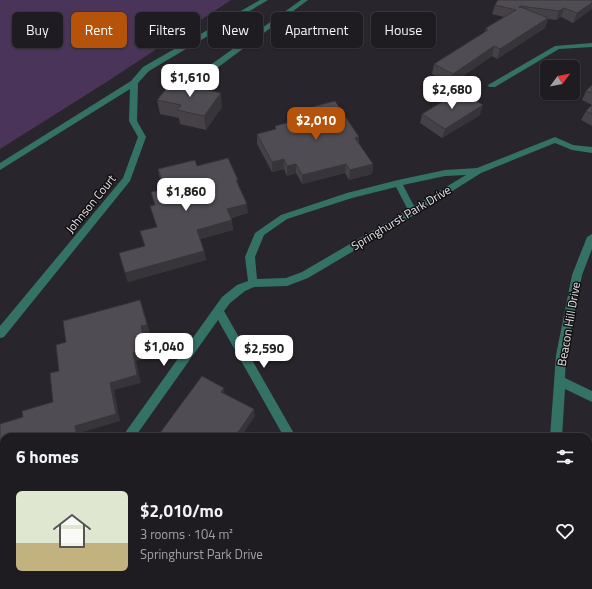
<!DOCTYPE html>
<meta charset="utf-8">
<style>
:root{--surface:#1f1c21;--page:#2c292e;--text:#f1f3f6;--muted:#a1a1a5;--line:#3c3a3f;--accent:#b45309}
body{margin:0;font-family:"Titillium Web",sans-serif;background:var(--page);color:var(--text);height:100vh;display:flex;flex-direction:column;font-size:15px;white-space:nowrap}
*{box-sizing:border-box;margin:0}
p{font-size:13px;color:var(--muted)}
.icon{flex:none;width:22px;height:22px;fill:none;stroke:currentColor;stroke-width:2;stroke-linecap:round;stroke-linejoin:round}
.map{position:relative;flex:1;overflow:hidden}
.details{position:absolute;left:0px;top:433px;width:592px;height:156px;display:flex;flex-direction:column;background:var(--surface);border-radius:12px 12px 0 0;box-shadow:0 1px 3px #0004,0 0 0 1px var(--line)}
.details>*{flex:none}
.hud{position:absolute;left:12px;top:12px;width:568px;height:36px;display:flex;gap:8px}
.needle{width:26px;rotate:58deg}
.buttons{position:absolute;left:540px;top:60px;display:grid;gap:8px}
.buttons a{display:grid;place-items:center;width:40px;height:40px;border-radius:6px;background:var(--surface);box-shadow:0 1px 3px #0004,0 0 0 1px var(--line);font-size:20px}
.price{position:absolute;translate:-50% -34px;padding:0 9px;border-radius:8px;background:#fff;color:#222;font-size:13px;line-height:26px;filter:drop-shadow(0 1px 2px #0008)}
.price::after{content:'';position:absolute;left:50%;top:24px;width:12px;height:9px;margin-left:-6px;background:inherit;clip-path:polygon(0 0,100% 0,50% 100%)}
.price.selected{background:var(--accent);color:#fff}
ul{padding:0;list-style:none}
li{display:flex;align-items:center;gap:12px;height:100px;padding:0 16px}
li span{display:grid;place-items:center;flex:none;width:112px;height:80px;border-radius:6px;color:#555}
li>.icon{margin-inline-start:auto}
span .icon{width:48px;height:48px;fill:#fffc;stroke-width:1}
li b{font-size:17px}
h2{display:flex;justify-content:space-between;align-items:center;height:48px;padding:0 16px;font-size:17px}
.pill{padding:0 14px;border-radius:6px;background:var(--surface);box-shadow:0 1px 3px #0004,0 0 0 1px var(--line);font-size:14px;line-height:36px}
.pill.selected{background:var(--accent);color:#fff}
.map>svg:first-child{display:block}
.green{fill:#4a3459}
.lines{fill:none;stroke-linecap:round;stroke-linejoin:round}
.minor{fill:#347266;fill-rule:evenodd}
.wall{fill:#454147}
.shaded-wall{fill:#38353a}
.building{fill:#504c53;stroke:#38353a}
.labels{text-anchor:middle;stroke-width:3;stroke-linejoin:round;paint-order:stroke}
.street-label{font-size:12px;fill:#e6e4e8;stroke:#110f12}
</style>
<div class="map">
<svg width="592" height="589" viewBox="0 0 592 589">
<rect width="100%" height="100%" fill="#29252c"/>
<!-- green -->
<path class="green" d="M0,0h231l-126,83 -105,66z"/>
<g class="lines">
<!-- minor -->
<path class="minor" d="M260,0h8l-119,71 -11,12 -1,38 9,16 -16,44 -126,156 -4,1v-12l123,-148 15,-41 -9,-16 1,-32 -130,81v-7l131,-82 12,-14z
M301,0h7l-107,80h-6v-4z
M592,43v4l-33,2 -64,38h-6l-1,-2 67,-39z
M555,137l18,8 19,2v6l-20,-3 -17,-7 -74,30 -65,41 -108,64 -21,8 -33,1 -9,4 -15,12 -6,8 72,126h-12l-66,-117 -83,117h-13l100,-140 15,-12 11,-4 -3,-24 10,-24 26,-18 66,-22 51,-13 47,-10 32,-2zM466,175l-52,31 -11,-21 42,-9zM396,187l12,23 -106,62 -16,6 -29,1 -2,-22 9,-22 23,-16 65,-21z
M592,234v15l-10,26 -16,80 -1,23 27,13v11l-27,-13 -3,48h-12l6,-82 16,-80 15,-38z
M124,585h14l2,4h-14z
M296,585h15l-2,4h-15z
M518,585h14l-2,4h-14z"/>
</g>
<!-- wall -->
<path class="wall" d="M592,0l-19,23 -12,-6 -5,3 -8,-1 -3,9 -48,31 -5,-3 -41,28 -19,-10 2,-10 51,-32 1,-4 18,-11 -12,-3 3,-9z
M592,85v41l-11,-6 5,-9 6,-6 -10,-5 4,-9z
M157,100l65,7 -16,23 -26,-6 -1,-6 -19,-4z
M312,107l47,30v7l14,20 -1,10 -23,6 -4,-7 -43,11 -6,-11 -9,3 -3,-7 -12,3 -15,-28v-10l18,-4v-4l20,-5v-7l17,-4z
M422,114l58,1 -38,23 -22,-15z
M197,166l42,21 9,26 -17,5 2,12 -33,9 4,12 2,9 -78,22 -3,-9 20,-27 11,-19 8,-38 -4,-10 -2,-10z
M218,585h40l-2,4h-32z
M266,585h19l-3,4h-10z"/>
<!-- shaded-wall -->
<path class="shaded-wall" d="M592,3v6l-19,14 4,-10z
M564,8l-3,9 -5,3 3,-9z
M548,18l-3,10 -48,31 3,-10z
M494,46l-2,10 -41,28 2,-10z
M221,93l1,14 -16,23 -2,-14z
M483,105l-3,10 -38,23 3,-9z
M359,137l-1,10 -3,-9z
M284,159v10l-12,3v-10z
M296,164v9l-9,3v-10z
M346,164l-1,9 -43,11v-9z
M373,164l-1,10 -23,6 1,-10z
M236,180h2l1,9z
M247,204l1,9 -20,5 -1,-9z
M232,220l1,10 -34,9 -2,-9z
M204,251l2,9 -78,22 -3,-9z
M140,300l3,8 7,25 -6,2 6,22 -14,4 5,22 -27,7 6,31 -40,12 1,4h-4l-2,-11 35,-43 23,-30 8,-27z
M224,388l1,8 -4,-4z
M254,409l1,7 -14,21h-6z
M4,473v8l-2,1 -2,-2v-6z
M255,585h3l-2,4h-3z
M282,585h3l-3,4h-2z"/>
<!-- building -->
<path class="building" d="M498,0h94v3l-15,10 -13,-5 -5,3 -39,-5 -1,2 2,-1 27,11 -48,31 -6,-3 -41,28 -19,-10 54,-34 -2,-2 30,-18 -21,-5z
M172,82l49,11 -17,23 -27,-6 4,-5 -24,-5z
M592,85v8l-6,-2z
M460,91l23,14 -38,24 -23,-15z
M335,101l24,36 -4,1 18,26 -23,6 -4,-6 -44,11 -6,-11 -9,2 -3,-7 -12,3 -15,-28 19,-5 -1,-3 23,-6 -3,-6 19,-4 -2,-3z
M592,105v9l-6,-3z
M228,158l10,22h-2l11,24 -20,5 5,11 -35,10 7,21 -79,22 -6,-20 26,-7 -5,-15 17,-4 -7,-21 5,-1 -4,-13 14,-3 -7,-20 37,-9 2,6z
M140,300l7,25 -6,1 5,23 -13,4 4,22 -27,8 6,31 -41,12 2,11h-73v36l-4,1v-50l23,-7 -1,-6 31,-9 -3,-29 9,-2 -3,-26 10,-3 -3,-21z
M202,376l22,12 -3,4 33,17 -19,28h-78z
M221,585h34l-2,4h-25z
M271,585h11l-2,4h-2z"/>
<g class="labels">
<!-- street labels -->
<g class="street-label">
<text transform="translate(91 204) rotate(-51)" y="4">Johnson Court</text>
<text transform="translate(401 218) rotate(-31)" y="4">Springhurst Park Drive</text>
<text transform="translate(569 324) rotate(-80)" y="4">Beacon Hill Drive</text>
</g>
</g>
</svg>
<div class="buttons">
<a><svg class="needle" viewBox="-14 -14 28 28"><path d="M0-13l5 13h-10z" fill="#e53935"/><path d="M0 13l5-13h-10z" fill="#a1a1a5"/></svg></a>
</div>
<b class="price" style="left:190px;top:98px">$1,610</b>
<b class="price" style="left:452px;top:110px">$2,680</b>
<b class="price selected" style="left:316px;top:141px">$2,010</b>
<b class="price" style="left:186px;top:212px">$1,860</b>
<b class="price" style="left:164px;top:367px">$1,040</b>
<b class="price" style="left:264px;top:369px">$2,590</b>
<div class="hud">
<a class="pill">Buy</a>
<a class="pill selected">Rent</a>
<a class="pill">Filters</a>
<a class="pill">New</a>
<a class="pill">Apartment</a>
<a class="pill">House</a>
</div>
<section class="details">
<h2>6 homes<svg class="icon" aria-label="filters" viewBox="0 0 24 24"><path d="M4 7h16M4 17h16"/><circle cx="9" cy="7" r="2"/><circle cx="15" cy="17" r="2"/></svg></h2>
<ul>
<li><span style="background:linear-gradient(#dfe7d0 65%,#c2b280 0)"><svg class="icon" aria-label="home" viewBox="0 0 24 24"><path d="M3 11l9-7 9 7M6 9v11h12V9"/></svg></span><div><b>$2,010/mo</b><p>3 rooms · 104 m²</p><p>Springhurst Park Drive</p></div><svg class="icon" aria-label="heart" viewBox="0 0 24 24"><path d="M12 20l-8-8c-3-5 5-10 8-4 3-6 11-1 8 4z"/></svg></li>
</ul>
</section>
</div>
